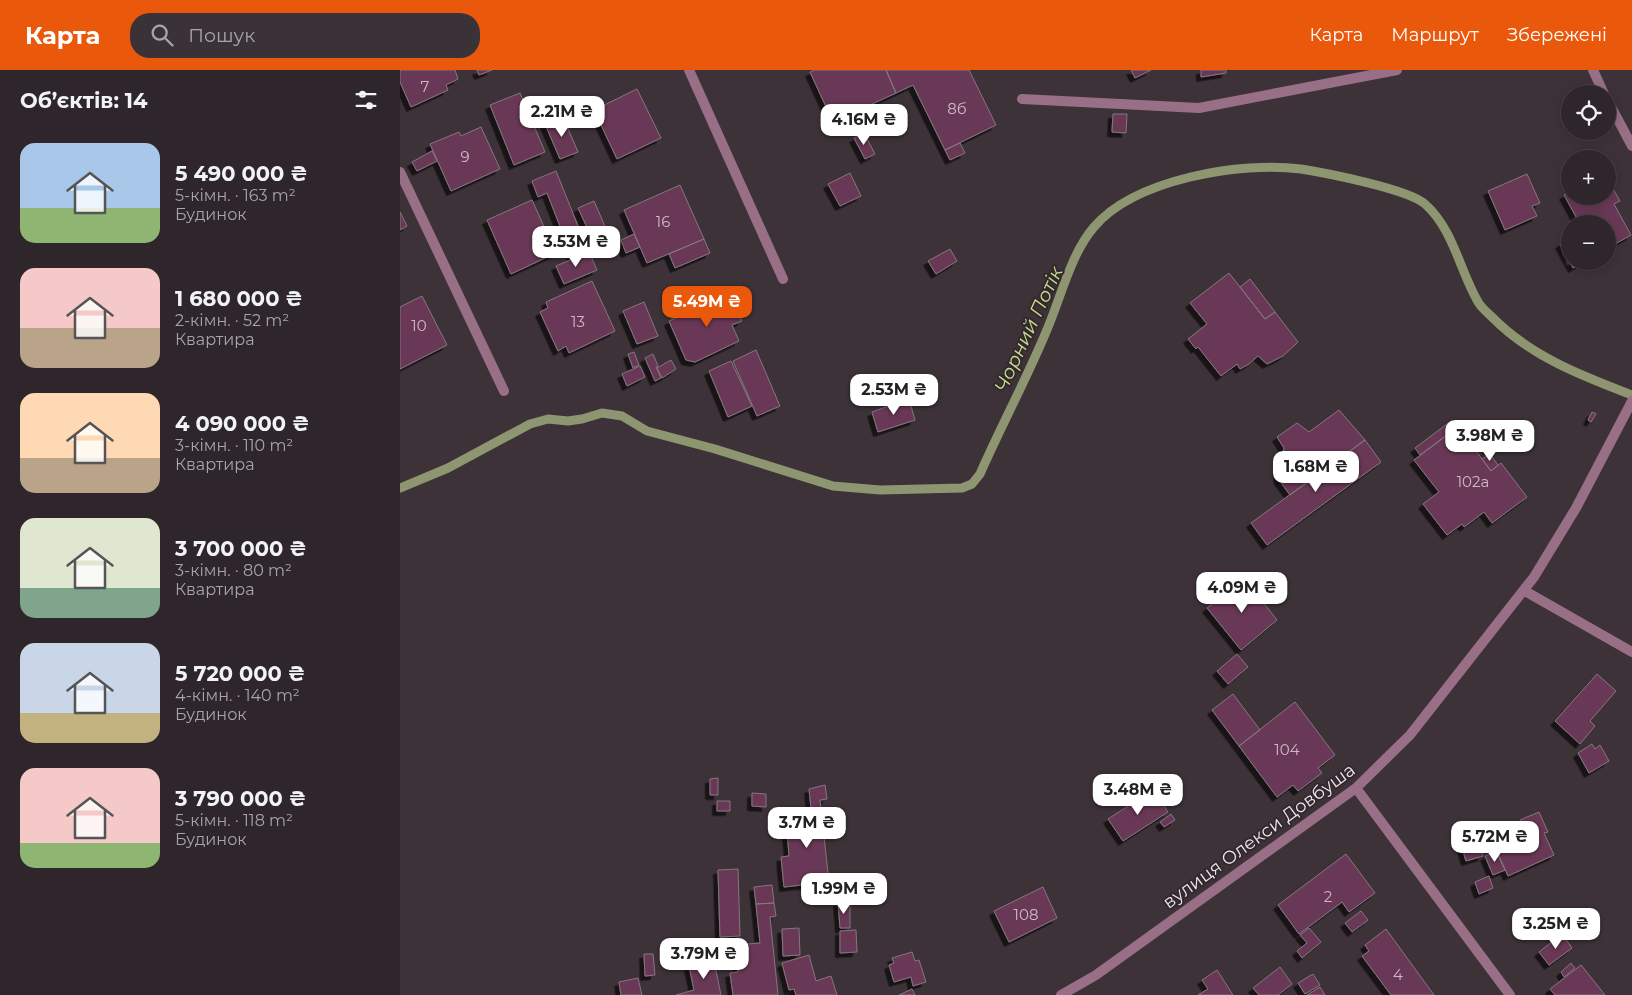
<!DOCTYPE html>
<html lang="uk">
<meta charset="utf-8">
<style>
:root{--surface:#2e262a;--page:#3a3236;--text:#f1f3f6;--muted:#a7a5a8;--line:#494347;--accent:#ea580c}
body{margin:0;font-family:Montserrat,sans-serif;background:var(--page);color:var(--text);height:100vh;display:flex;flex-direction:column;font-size:19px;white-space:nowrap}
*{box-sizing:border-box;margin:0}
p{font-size:16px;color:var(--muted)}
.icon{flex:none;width:28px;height:28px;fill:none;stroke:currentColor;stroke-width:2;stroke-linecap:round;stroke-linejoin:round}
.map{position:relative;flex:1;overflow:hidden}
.side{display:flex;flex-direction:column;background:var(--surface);width:400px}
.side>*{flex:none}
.buttons{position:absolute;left:1161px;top:15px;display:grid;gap:10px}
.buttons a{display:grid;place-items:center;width:55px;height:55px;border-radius:50%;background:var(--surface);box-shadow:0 2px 12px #0003,0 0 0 1px var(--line);font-size:25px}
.price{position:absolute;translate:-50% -42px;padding:0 11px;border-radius:10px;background:#fff;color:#222;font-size:16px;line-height:32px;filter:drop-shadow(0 1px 2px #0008)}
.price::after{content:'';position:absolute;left:50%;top:30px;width:15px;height:11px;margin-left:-8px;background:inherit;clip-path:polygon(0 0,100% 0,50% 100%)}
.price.on{background:var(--accent);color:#fff}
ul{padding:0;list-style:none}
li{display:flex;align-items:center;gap:15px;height:125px;padding:0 20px}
li span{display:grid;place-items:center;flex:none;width:140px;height:100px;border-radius:15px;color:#555}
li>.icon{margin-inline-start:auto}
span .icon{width:60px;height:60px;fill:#fffc;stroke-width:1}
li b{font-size:21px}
h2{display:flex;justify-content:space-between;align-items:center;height:60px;padding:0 20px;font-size:21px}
header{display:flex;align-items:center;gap:30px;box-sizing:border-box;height:70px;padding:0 25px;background:var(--accent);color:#fff}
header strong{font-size:24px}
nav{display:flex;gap:28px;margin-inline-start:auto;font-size:18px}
.search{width:350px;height:45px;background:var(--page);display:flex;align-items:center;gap:12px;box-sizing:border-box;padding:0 18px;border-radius:20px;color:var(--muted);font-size:19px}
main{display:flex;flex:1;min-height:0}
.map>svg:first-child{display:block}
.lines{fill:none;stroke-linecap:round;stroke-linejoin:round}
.stream{stroke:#8d9670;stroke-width:9}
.building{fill:#693857;stroke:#84777e;filter:url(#shadow)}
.lane{stroke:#996f88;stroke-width:10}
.street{stroke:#996f88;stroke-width:10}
.labels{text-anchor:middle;stroke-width:4;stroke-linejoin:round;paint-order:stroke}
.number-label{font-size:15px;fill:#cdbac5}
.street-label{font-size:18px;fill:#eee6ea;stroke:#33282e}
.water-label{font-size:19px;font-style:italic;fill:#c6e08b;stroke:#33282e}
</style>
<header>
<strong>Карта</strong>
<div class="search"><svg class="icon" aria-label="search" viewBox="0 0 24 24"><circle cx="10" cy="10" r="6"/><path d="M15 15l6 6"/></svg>Пошук</div>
<nav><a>Карта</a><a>Маршрут</a><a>Збережені</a></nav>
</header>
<main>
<section class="side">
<h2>Об’єктів: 14<svg class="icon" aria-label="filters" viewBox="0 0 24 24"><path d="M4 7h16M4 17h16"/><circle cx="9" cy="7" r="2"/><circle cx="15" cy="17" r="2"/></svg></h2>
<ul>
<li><span style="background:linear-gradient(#a9c7e8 65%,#8fb573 0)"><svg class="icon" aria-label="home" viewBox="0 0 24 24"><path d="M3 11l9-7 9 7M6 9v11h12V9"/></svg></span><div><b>5 490 000 ₴</b><p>5-кімн. · 163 m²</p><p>Будинок</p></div></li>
<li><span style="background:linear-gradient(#f6c9c9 60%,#b9a48a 0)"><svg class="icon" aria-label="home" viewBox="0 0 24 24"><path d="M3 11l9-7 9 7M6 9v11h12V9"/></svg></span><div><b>1 680 000 ₴</b><p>2-кімн. · 52 m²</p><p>Квартира</p></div></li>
<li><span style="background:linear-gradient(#ffd9b3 65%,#b9a48a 0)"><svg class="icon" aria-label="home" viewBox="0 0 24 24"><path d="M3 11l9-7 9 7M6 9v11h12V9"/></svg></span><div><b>4 090 000 ₴</b><p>3-кімн. · 110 m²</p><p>Квартира</p></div></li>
<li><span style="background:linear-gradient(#dfe7d0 70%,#7fa58c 0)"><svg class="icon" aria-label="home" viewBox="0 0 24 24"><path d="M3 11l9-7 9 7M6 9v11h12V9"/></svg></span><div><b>3 700 000 ₴</b><p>3-кімн. · 80 m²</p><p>Квартира</p></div></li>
<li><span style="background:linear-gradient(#c9d6e8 70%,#c2b280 0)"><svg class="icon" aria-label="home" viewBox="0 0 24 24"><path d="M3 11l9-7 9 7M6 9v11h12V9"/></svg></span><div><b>5 720 000 ₴</b><p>4-кімн. · 140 m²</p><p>Будинок</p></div></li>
<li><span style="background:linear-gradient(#f6c9c9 75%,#8fb573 0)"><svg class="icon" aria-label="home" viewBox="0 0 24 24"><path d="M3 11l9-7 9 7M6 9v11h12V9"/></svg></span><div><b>3 790 000 ₴</b><p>5-кімн. · 118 m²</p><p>Будинок</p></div></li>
</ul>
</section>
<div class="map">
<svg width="1232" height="925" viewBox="0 0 1232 925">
<defs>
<filter id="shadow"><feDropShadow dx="-4.5" dy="4.5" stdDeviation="0" flood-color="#0009"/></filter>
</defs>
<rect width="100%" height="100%" fill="#3d3238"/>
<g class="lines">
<!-- stream -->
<path class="stream" d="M0,418l48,-20 82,-44 18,-5 20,2 14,-2 20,-6 20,3 25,15 68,18 118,37 47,4 82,-2 10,-4 8,-10c21,-48 46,-94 66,-142 15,-34 24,-77 48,-105 41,-48 147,-66 207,-58 25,4 107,20 124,35 28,25 34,64 52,96 3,7 10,12 15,17 38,39 90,59 140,78"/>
</g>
<!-- building -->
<path class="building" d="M0,0h55l3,9 -12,6 2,5 -37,17 -11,-25z
M77,0h15l-13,5z
M415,0h71l10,23 -63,29 -23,-50z
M486,0h83l27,55 -51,25 -32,-65 -17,8z
M731,0h20l-16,8z
M801,0h25v3l-25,4z
M237,19l24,49 -44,21 -23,-49z
M120,23l25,59 -31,13 -24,-60z
M713,44h14l-1,19 -14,-1z
M163,47l15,35 -18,7 -15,-35z
M81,57l19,42 -49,22 -21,-47 29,-12 2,4z
M464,63l11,21 -10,5 -11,-21z
M560,73l5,10 -15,7 -5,-10z
M32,81l5,10 -20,10 -5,-9z
M156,101l32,80 -16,6 -25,-64 -9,4 -6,-16z
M450,103l11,23 -21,10 -12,-22z
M1127,104l13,29 -8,3 5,10 -32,14 -17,-39z
M280,115l24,54 -57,24 -23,-53z
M1213,119l7,12 -6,3 17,31 -23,13v-24h-28l-16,-29 6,-3v4h38v-4z
M132,130l24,53 -45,21 -24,-54z
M194,131l13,30 -15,7 -14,-30z
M0,142l7,14 -7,4z
M234,164l6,13 -14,6 -5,-13z
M1170,168v23h15l-12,7 -13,-24z
M304,169l6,14 -35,15 -6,-14z
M550,179l7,12 -21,13 -8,-13z
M189,182l8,18 -33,14 -8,-18z
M829,203l36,46 10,-7 23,30 -15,14 -16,8 -9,-8 -9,8 -9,5 -3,-5 -16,12 -23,-29 -2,2 -8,-10 19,-15 -17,-21z
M850,209l25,33 -10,7 -25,-32z
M192,211l23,50 -46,22 -3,-7 -8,5 -18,-39 8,-4 -2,-6z
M327,220l15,31 -10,4 7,16 -44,21 -9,-2 -17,-39 35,-16 -1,-4z
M22,226l25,49 -47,24v-62z
M244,232l14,34 -21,8 -14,-33z
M356,280l24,56 -23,10 -24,-55z
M234,282l5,13 -6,3 -5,-14z
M253,284l5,12 -2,1 5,11 -6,3 -10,-23z
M271,290l5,9 -14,9 -5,-10z
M331,291l21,45 -24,11 -19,-46z
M240,296l5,11 -18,9 -5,-12z
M509,329l6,21 -37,12 -6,-20z
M939,340l26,30 -75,55 -11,-15 -1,-9 6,-23 -7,-11 20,-14 12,9z
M1192,342l4,2 -5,8 -3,-2z
M1051,351l5,7 -36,27 -5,-7z
M1058,357l33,44 10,-8 26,34 -35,26 -8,-11 -20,15 -2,-3 -15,11 -24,-31 16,-12 -25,-32z
M965,370l16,22 -114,83 -16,-22z
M1090,384l8,11 -7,6 -9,-12z
M844,508l33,42 -36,30 -34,-42z
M837,584l11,13 -20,17 -11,-13z
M1197,604l19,17 -26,30 5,5 -15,18 -25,-23z
M833,624l27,36 -21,16 -27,-36z
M895,632l40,53 -17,13 4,5 -24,18 -5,-6 -16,12 -38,-51z
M1192,674l3,5 5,-4 9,16 -20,12 -11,-20z
M318,708v17h-8v-16z
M425,715l2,14 -7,1 9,82 -45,5 -3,-30 8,-1 -2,-27 26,-2 -4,-38z
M753,720l15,22 -45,29 -15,-22z
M352,723l14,1v13l-14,-1z
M317,731h13v10h-13z
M1139,742l9,20 -4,1 10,22 -46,21 -13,-29 30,-14 -5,-13z
M771,744l4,6 -11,7 -4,-5z
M1076,762l7,24 -17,5 -7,-24z
M1096,781l9,19 -12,5 -8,-19z
M946,784l29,39 -26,19 -7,-10 -43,32 -21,-29z
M338,799l2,67 -20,1 -2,-67z
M1089,806l4,12 -14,6 -4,-12z
M372,815l2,18 -18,1 -2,-17z
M643,817l14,31 -48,24 -15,-31z
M438,832h12v26h-10z
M374,833l2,13 -6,1 8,78h-45l-3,-22 8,-1 -2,-27 24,-2 -4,-39z
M961,841l7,9 -16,12 -7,-9z
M399,858l1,27 -17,1 -1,-27z
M909,858l12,14 -19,16 -5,-7 10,-8 -7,-8z
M986,859l48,66h-43l-29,-39 7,-5 -4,-6z
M456,860l1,22 -17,1v-22z
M1162,864l10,14 -23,17 -10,-13z
M512,882l3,9 4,-1 7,22 -13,4 -2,-9 -17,5 -5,-17 5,-2 -2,-5z
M244,884h9l2,21 -10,1z
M409,885l7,26 15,-5 6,19h-41l-2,-6 -5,1 -7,-27z
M314,891l7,34h-45l18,-5 -5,-24z
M1171,893l4,5 -11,9 -3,-5z
M1181,895l24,30h-50l-5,-6z
M880,897l12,17 -14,11h-19l-6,-7z
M817,900l16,25h-35l10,-6 -6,-9z
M913,904l7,11 -15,9 -7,-11z
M238,908l4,17h-21l-2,-13z
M920,917l5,8h-18z
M512,919l3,6h-16z"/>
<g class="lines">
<!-- lane -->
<path class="lane" d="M622,29l177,9 198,-38
M1125,521l107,61"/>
<!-- street -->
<path class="street" d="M289,0l94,209
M1193,0l11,24
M1208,31l24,45
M0,102l104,219
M956,718l154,207
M661,925l35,-20 260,-187 54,-53 124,-158 42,-69 56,-107"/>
</g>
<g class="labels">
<!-- number labels -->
<g class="number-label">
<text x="25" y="22">7</text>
<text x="557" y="44">8б</text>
<text x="65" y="92">9</text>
<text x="263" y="157">16</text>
<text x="178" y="257">13</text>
<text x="19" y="261">10</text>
<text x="1073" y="417">102а</text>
<text x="887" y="685">104</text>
<text x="928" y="832">2</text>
<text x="626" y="850">108</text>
<text x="998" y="910">4</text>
</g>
<!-- street labels -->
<g class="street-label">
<text transform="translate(859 766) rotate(-36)" y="6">вулиця Олекси Довбуша</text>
</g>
<!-- water labels -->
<g class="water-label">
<text transform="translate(628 259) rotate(-65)" y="7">Чорний Потік</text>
</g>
</g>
</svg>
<div class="buttons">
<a><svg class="icon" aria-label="locate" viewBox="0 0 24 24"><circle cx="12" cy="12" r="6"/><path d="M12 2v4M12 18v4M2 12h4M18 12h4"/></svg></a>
<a>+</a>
<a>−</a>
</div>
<b class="price" style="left:162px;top:68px">2.21M ₴</b>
<b class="price" style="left:464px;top:76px">4.16M ₴</b>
<b class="price" style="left:176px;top:198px">3.53M ₴</b>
<b class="price on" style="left:307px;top:258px">5.49M ₴</b>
<b class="price" style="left:494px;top:346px">2.53M ₴</b>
<b class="price" style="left:1090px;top:392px">3.98M ₴</b>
<b class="price" style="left:916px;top:423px">1.68M ₴</b>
<b class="price" style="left:842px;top:544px">4.09M ₴</b>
<b class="price" style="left:738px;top:746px">3.48M ₴</b>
<b class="price" style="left:407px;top:779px">3.7M ₴</b>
<b class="price" style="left:1095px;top:793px">5.72M ₴</b>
<b class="price" style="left:444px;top:845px">1.99M ₴</b>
<b class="price" style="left:1156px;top:880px">3.25M ₴</b>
<b class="price" style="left:304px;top:910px">3.79M ₴</b>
</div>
</main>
